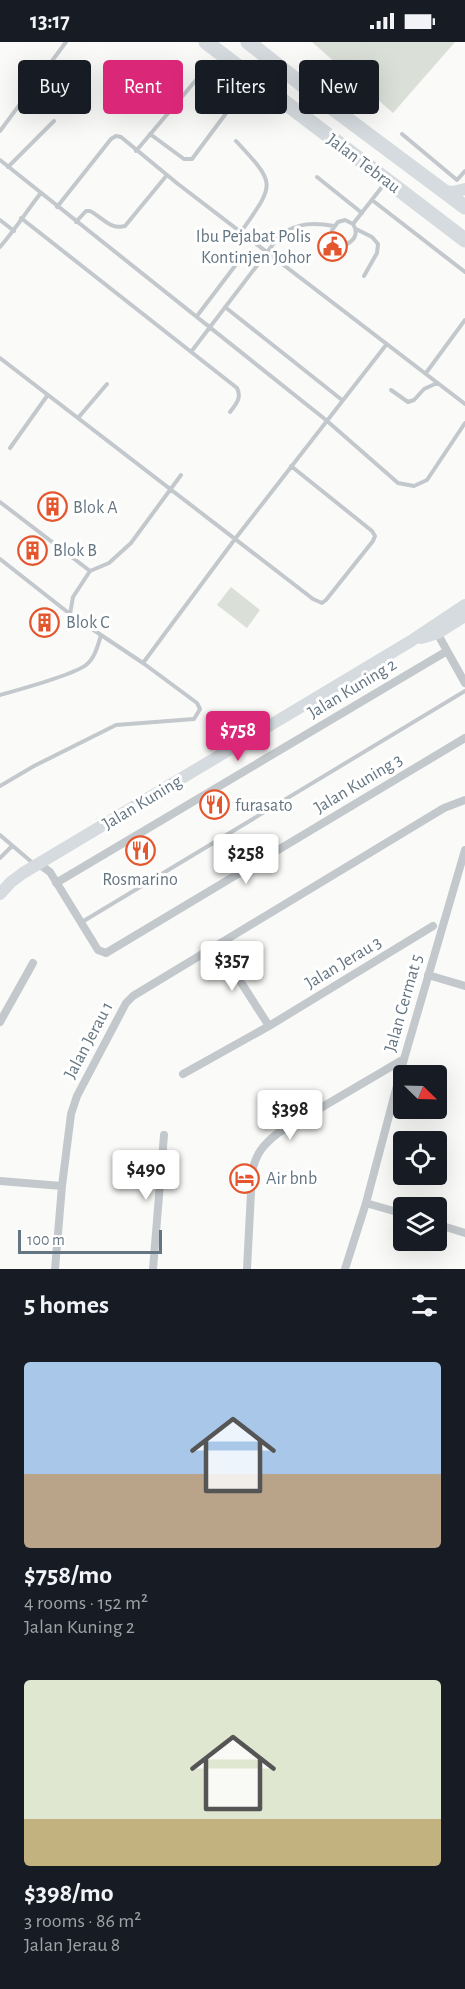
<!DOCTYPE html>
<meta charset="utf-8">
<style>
:root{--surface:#171b24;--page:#242831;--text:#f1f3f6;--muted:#9ea1a6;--accent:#db2777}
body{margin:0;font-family:"Alegreya Sans",sans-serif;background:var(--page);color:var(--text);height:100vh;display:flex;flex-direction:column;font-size:22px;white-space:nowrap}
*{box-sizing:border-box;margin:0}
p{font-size:20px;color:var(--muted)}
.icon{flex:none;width:33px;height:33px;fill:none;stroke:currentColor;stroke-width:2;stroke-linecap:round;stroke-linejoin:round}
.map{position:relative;height:1227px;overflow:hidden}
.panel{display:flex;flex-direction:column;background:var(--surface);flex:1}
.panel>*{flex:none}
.guide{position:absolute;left:18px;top:18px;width:429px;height:54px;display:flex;gap:12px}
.needle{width:39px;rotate:113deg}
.fabs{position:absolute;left:393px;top:1023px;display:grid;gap:12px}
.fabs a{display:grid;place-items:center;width:54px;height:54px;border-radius:6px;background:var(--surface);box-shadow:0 6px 24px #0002;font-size:30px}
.scale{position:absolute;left:18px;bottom:15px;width:144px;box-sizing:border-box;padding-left:6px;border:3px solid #657683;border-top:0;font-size:16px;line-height:21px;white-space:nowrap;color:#657683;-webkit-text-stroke:4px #fff;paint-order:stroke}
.price{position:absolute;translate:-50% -51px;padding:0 14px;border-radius:6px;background:#fff;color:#222;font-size:20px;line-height:39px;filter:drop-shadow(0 2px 3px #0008)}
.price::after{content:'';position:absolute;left:50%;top:36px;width:18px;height:14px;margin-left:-9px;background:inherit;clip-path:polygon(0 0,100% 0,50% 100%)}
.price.selected{background:var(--accent);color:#fff}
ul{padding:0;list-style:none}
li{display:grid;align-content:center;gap:12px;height:318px;padding:0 24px}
li span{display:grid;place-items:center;height:186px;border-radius:6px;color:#555}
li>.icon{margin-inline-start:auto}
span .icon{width:108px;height:108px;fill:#fffc;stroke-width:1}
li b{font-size:26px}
h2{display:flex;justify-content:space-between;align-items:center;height:72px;padding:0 24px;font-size:26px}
.tag{padding:0 21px;border-radius:6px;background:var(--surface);box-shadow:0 6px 24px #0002;font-size:21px;line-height:54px}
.tag.selected{background:var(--accent);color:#fff}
.status{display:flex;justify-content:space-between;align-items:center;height:42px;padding:0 30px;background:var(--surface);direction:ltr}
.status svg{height:16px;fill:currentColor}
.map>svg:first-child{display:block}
.green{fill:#dadfd7}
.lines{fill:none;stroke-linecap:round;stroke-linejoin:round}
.lane{stroke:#c3c8cc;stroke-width:4}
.street{stroke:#c3c8cc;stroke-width:8}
.secondary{stroke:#d6dbdf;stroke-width:12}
.highway{stroke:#d6dbdf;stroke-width:15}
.labels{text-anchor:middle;stroke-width:6;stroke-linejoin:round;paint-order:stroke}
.street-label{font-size:18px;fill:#657683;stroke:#fff}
.poi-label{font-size:18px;fill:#657683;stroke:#fff;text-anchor:start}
</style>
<div class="status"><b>13:17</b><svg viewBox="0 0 49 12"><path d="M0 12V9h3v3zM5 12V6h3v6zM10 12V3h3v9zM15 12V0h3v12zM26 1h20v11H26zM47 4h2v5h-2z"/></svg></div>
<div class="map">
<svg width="465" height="1227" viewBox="0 0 465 1227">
<rect width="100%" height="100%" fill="#fafaf8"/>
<!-- green -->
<path class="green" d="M312,0h143l-62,71z
M231,545l29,23 -13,18 -30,-23z"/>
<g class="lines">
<!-- lane -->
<path class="lane" d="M0,89l66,-89
M402,92l55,46 8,-9
M236,99c41,44 39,42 5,91
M136,109l61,-72 8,1 25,20v8l-38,51h-8l-34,-25
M0,118l326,260 72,63 16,3 13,-6 38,-57
M8,125l46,-46
M317,135l45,36
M372,158l93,72
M57,165l54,-68 5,-3 5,1 57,47 287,220
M21,176l216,170c5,10 -1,16 -7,24
M0,178l14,11
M76,180l10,-11h4c12,6 20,19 35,15l42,-51
M353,182l32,-41
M356,187l16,8 6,7 -1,9 -13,23
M334,196l-2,-8 6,-8 7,-2 8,4c5,8 3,15 -6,20l-8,-1
M0,205c15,-17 26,-35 40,-53
M225,265l117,93
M197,274l47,-62
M191,310l90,-118c18,-11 32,-12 53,-8
M0,316l313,241 9,4 4,-3 47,-59 2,-5 -3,-5 -81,-65
M426,331l39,-53
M391,348l17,12 6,-2 10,-11 13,-6
M78,376l29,-34
M10,406l37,-52
M0,460l90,69
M0,517l70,55 31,21
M70,572l3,-17 17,-26 19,-8 22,-20 50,-68
M0,653c18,-5 73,-20 86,-30 9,-7 12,-20 15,-30l42,28 92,-124 151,-194
M0,744l34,-20 82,-41 78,-6 6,-10 -3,-6 -54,-40
M0,793l34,29
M0,816l12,-12
M82,880l383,-231"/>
<!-- street -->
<path class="street" d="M436,589l29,52
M39,822l11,8 48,78 8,3 359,-215
M56,841l391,-232
M217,903l52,81
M428,933l37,11
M0,980l33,-59
M183,1032l86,-48 164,-100
M0,1139l62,5
M366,1161l38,11
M436,1182l29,9
M55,1227l7,-83 9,-72 6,-18 49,-93 7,-7 311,-188 21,-8
M153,1227l11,-134
M247,1227l5,-96c3,-19 12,-29 26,-40l126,-74
M345,1227l21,-66 38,-144 61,-209"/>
<!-- secondary -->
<path class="secondary" d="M442,147c7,5 15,2 23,0
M421,596l17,-5 27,-17
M0,852l11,-12 12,-9 388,-232 54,-36"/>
<!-- highway -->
<path class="highway" d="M206,0l259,198
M248,0l71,56 146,109"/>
</g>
<!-- icons -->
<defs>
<symbol id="civic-ring" viewBox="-11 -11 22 22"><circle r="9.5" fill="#fff" stroke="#e4572e" stroke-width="1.5"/><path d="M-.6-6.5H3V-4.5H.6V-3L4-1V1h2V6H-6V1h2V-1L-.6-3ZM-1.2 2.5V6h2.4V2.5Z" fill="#e4572e"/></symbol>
<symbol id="building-ring" viewBox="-11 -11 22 22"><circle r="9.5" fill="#fff" stroke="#e4572e" stroke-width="1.5"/><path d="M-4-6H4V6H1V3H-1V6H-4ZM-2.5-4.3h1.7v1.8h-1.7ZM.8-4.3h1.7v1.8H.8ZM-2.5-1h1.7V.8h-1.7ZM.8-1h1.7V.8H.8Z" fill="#e4572e"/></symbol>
<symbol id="restaurant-ring" viewBox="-11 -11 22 22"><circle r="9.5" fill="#fff" stroke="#e4572e" stroke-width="1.5"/><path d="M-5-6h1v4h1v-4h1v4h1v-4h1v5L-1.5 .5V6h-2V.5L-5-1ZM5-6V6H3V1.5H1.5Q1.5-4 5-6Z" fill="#e4572e"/></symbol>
<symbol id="hotel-ring" viewBox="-11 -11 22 22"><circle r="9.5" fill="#fff" stroke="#e4572e" stroke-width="1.5"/><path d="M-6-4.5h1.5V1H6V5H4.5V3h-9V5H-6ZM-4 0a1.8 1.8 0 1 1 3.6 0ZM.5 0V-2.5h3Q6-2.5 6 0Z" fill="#e4572e"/></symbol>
</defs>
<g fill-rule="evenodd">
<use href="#civic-ring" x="316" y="188" width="33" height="33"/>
<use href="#building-ring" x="36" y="448" width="33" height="33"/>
<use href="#building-ring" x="16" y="492" width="33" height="33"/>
<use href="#building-ring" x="28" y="564" width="33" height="33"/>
<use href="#restaurant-ring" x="198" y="746" width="33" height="33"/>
<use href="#restaurant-ring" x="124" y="792" width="33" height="33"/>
<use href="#hotel-ring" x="228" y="1120" width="33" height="33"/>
</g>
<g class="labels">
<!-- street labels -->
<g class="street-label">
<text transform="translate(364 121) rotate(37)" y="6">Jalan Tebrau</text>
<text transform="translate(352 646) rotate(-31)" y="6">Jalan Kuning 2</text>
<text transform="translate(358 741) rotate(-31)" y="6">Jalan Kuning 3</text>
<text transform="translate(142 760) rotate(-31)" y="6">Jalan Kuning</text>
<text transform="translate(343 920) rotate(-31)" y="6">Jalan Jerau 3</text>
<text transform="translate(403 961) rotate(-74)" y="6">Jalan Cermat 5</text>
<text transform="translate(88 998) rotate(-62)" y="6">Jalan Jerau 1</text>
</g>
<!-- poi labels -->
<g class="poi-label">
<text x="311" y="200" text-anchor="end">Ibu Pejabat Polis<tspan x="311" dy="21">Kontinjen Johor</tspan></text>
<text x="73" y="471">Blok A</text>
<text x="53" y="514">Blok B</text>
<text x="66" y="586">Blok C</text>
<text x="235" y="769">furasato</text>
<text x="140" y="843" text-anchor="middle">Rosmarino</text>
<text x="266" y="1142">Air bnb</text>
</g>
</g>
</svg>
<div class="fabs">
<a><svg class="needle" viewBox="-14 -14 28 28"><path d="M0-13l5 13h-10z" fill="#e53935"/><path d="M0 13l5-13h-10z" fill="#9ea1a6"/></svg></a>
<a><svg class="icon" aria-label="locate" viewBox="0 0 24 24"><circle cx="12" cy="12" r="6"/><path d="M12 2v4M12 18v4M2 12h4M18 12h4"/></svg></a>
<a><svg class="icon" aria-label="layers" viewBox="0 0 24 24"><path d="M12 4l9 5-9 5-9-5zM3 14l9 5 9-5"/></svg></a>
</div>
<div class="scale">100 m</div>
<b class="price selected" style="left:238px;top:720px">$758</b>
<b class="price" style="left:246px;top:843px">$258</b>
<b class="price" style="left:232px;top:950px">$357</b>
<b class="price" style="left:290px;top:1099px">$398</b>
<b class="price" style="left:146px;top:1159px">$490</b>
<div class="guide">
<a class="tag">Buy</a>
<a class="tag selected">Rent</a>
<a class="tag">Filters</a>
<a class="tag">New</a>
</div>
</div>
<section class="panel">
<h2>5 homes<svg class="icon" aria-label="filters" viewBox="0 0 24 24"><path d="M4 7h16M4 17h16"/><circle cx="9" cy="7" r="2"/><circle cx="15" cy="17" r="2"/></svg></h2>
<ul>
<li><span style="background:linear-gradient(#a9c7e8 60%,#b9a48a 0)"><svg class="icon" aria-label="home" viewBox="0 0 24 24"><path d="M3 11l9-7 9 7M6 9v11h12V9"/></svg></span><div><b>$758/mo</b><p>4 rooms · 152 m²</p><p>Jalan Kuning 2</p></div></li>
<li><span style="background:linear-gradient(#dfe7d0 75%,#c2b280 0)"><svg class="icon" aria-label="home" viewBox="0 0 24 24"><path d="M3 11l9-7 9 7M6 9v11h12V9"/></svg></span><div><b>$398/mo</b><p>3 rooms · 86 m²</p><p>Jalan Jerau 8</p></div></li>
</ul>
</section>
